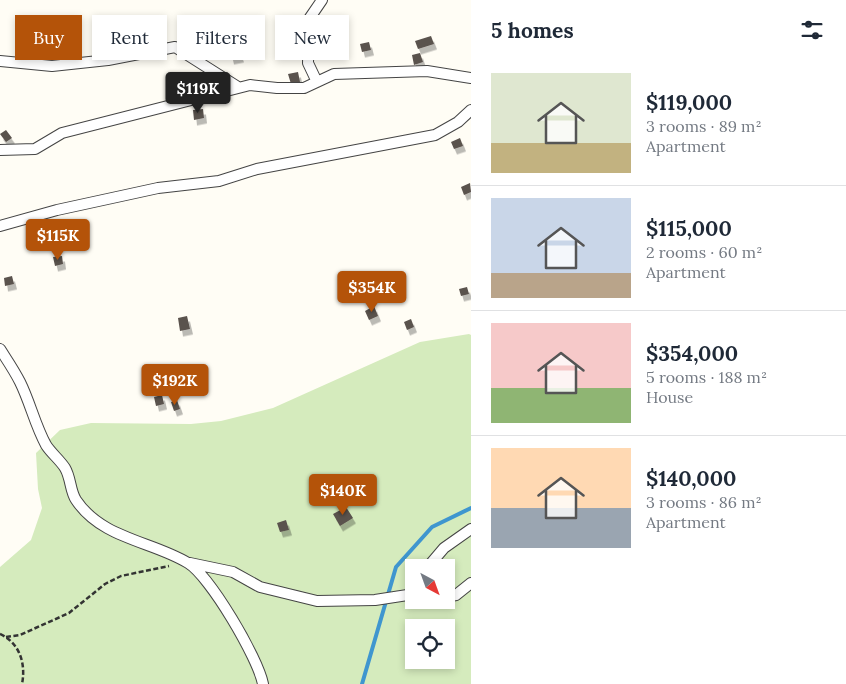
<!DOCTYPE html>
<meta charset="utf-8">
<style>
:root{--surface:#fff;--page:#f2f2f3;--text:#1f2937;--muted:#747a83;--line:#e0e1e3;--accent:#b45309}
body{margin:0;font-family:Lora,serif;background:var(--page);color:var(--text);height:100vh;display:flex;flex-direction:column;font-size:19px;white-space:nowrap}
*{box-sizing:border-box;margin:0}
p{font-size:16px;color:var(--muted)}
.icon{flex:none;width:28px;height:28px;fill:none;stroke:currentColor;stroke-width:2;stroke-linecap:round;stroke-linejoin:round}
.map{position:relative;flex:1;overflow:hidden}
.drawer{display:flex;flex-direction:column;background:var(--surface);width:375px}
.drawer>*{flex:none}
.banner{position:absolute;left:15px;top:15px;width:380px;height:45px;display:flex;gap:10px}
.needle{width:32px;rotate:139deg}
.fabs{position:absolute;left:405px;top:559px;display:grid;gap:10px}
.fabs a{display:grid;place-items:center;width:50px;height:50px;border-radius:0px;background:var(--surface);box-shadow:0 2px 8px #0003;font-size:25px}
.price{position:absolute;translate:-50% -42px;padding:0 11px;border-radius:5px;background:var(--accent);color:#fff;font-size:16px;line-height:32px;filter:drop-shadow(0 1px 2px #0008)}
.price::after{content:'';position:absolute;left:50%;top:30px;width:15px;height:11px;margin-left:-8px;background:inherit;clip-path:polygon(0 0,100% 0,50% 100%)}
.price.active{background:#222;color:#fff}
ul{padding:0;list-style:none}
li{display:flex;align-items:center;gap:15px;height:125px;padding:0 20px}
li+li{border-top:1px solid var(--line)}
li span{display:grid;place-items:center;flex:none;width:140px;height:100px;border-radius:0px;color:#555}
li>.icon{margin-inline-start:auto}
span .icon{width:60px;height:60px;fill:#fffc;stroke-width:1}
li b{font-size:21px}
h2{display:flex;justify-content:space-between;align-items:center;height:60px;padding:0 20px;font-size:21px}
.pill{padding:0 18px;border-radius:0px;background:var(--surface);box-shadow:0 2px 8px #0003;font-size:18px;line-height:45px}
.pill.active{background:var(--accent);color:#fff}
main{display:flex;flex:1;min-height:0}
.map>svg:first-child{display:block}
.green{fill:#d5ebbd;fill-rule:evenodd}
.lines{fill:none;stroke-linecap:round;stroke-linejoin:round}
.stream{stroke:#3f96cf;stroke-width:4}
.building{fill:#5a524d;filter:url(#shadow)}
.street-casing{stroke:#444;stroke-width:12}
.path{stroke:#333;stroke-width:2.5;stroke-dasharray:5 2.5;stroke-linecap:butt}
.street{stroke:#fff;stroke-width:10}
</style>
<main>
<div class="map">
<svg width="471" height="684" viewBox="0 0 471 684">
<defs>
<filter id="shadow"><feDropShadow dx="3" dy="5.5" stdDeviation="0" flood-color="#0004"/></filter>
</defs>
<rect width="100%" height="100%" fill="#fffdf5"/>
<!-- green -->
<path class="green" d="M469,334l2,1v349h-471v-117l31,-27 11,-32 -4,-19 -2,-36 24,-23 31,-7 100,1 30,-3 52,-13 147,-66zM414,568h32v32h-32zM414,628h32v32h-32z"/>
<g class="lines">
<!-- stream -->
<path class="stream" d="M362,684l34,-117 36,-40 39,-19"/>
</g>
<!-- building -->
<path class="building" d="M431,36l3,8 -16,5 -3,-8z
M369,42l2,8 -9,2 -2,-8z
M238,48l3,9 -10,2 -2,-9z
M420,53l3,9 -9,3 -2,-10z
M298,72l2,10 -9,2 -3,-10z
M203,109l1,9 -10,2 -1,-10z
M6,130l6,8 -6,4 -6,-8z
M460,138l3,8 -9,3 -3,-7z
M470,183l1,9 -7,3 -3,-8z
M62,256l1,8 -8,2 -2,-9z
M12,276l2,8 -9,2 -1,-8z
M467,287l2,7 -8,2 -2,-7z
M374,306l4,10 -9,4 -4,-9z
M187,316l3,13 -10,2 -2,-13z
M411,319l3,8 -7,3 -3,-8z
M162,395l2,9 -8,2 -2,-9z
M177,400l3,9 -6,2 -3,-9z
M346,507l7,11 -13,8 -7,-12z
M286,520l3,10 -9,2 -3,-9z"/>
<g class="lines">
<defs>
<path id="street" d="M0,61l52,5 56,-6 67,-13 63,40
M317,82l-9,-19 1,-44 13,-19
M0,150l35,-1 27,-16 188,-48 27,3h27l30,-14 93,-3 44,7
M0,226l57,-16 101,-22 61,-7 38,-12 178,-34 23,-13 13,-12
M0,349c7,11 14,21 20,33 10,20 15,43 26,63 5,8 14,15 19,23 6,10 5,23 11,32 26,39 76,41 112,63 22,13 70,95 75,121
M190,563l43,9 27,15 57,14 58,-1 39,-6
M427,568l17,-20 27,-19
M446,597l10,-2 15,-12"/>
</defs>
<!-- street casing -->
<use href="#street" class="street-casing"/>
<!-- path -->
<path class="path" d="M0,634c20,9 26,30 22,50
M6,637l14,-2 49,-22 36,-29 16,-8 48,-10"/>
<!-- street -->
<use href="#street" class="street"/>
</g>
</svg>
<div class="fabs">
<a><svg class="needle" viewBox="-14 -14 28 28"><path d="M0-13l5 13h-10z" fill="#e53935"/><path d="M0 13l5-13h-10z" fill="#747a83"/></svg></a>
<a><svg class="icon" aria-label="locate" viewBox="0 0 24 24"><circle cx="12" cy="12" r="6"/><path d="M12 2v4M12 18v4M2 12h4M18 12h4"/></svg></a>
</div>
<b class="price active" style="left:198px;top:114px">$119K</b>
<b class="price" style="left:58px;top:261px">$115K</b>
<b class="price" style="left:372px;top:313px">$354K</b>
<b class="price" style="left:175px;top:406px">$192K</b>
<b class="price" style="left:343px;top:516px">$140K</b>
<div class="banner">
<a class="pill active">Buy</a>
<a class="pill">Rent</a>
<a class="pill">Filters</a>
<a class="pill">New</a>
</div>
</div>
<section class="drawer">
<h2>5 homes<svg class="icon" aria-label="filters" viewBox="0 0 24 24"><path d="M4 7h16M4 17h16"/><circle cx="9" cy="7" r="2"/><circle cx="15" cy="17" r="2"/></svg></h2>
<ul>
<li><span style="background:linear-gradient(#dfe7d0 70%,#c2b280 0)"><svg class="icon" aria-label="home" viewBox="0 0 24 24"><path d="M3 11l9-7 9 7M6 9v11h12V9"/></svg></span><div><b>$119,000</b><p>3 rooms · 89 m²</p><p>Apartment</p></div></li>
<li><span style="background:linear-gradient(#c9d6e8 75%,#b9a48a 0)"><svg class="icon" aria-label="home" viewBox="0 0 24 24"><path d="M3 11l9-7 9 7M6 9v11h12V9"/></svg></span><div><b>$115,000</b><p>2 rooms · 60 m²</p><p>Apartment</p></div></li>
<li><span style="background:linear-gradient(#f6c9c9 65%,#8fb573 0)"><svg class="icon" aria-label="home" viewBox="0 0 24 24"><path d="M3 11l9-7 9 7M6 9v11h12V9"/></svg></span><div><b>$354,000</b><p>5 rooms · 188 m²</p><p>House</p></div></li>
<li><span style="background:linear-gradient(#ffd9b3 60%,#9aa5b1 0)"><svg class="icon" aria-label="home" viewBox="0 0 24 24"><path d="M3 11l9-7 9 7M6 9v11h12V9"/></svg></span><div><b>$140,000</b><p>3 rooms · 86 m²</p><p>Apartment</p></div></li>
</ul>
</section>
</main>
